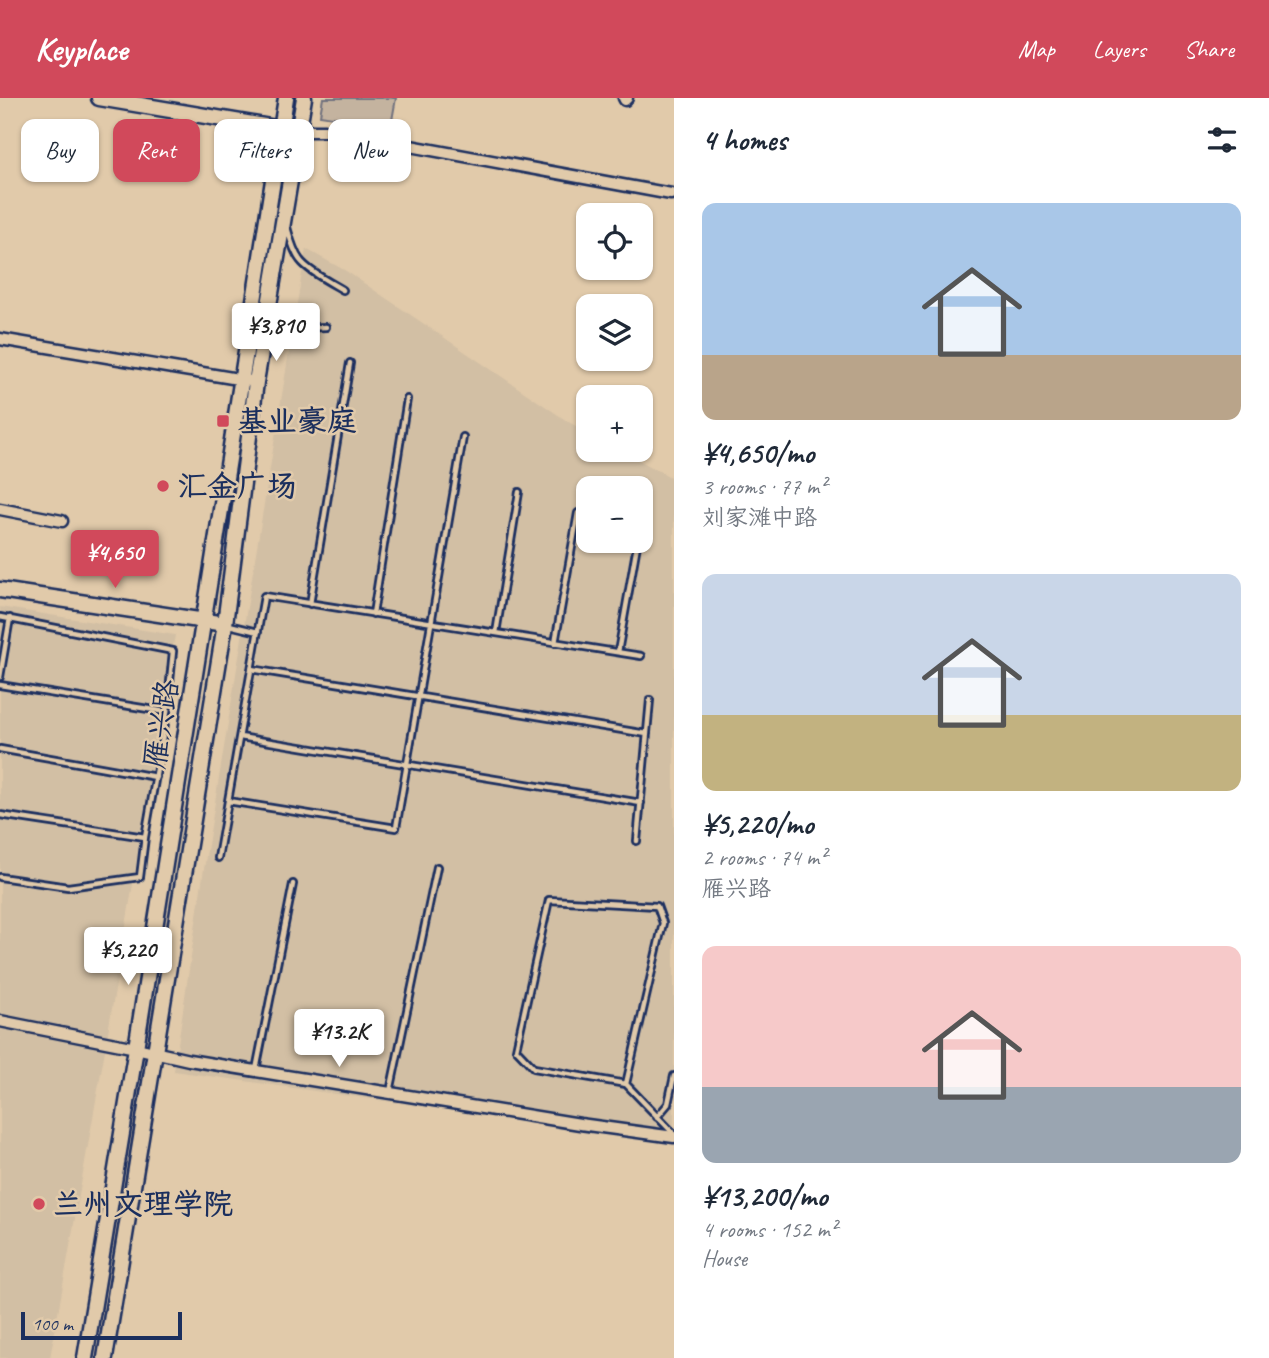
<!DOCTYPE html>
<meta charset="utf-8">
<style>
:root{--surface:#fff;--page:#f6f6f7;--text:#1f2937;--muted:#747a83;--accent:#d1495b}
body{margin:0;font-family:Caveat,"LXGW WenKai TC",sans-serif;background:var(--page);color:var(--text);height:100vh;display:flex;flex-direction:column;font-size:26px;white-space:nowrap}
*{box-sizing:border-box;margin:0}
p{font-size:23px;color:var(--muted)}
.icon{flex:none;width:38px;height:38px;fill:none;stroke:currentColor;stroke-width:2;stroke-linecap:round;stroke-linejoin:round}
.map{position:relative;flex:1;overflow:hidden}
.drawer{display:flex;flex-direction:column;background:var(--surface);width:595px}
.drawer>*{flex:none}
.guide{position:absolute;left:21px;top:21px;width:548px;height:63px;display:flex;gap:14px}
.buttons{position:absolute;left:576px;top:105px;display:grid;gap:14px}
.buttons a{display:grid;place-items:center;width:77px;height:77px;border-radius:14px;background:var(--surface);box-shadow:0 2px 5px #0004;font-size:35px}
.scale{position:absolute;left:21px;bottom:18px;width:161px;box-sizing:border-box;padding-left:7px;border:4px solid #1b2f5e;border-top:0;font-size:19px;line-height:24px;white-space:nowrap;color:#1b2f5e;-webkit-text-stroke:5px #e1caaa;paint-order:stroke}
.price{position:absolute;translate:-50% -60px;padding:0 16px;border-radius:7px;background:#fff;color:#222;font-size:23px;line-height:46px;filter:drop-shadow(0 2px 4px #0008)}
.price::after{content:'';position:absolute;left:50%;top:42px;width:21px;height:16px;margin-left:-10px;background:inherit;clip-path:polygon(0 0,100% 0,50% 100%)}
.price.selected{background:var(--accent);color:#fff}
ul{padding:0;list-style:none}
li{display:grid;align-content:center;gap:14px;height:371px;padding:0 28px}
li span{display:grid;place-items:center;height:217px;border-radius:14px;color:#555}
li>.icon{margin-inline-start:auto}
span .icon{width:126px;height:126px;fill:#fffc;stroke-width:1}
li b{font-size:30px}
h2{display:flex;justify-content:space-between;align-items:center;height:84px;padding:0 28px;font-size:30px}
.chip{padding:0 24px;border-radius:14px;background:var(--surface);box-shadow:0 2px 5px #0004;font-size:24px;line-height:63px}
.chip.selected{background:var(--accent);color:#fff}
header{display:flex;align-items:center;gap:42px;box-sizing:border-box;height:98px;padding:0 35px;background:var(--accent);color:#fff}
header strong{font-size:33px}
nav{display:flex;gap:38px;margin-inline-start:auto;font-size:24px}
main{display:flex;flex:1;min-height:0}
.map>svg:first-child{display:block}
.built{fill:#d2bfa4;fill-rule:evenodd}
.green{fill:#c4b39f;stroke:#70717e;stroke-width:2}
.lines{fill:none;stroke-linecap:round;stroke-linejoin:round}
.lane-casing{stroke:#1b2f5e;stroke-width:10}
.street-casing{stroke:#1b2f5e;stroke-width:15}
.secondary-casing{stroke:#1b2f5e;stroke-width:19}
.lane{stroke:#e1caaa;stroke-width:4.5}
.street{stroke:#e1caaa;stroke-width:10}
.secondary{stroke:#e1caaa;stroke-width:14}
.poi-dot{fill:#d1495b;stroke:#e1caaa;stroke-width:2.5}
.labels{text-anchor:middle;stroke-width:5;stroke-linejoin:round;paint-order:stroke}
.poi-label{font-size:30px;font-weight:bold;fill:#1b2f5e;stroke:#e1caaa;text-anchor:start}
.street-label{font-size:30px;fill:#1b2f5e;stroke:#e1caaa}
</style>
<header>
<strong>Keyplace</strong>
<nav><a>Map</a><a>Layers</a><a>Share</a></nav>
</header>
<main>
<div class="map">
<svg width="674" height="1260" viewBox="0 0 674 1260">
<rect width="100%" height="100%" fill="#e1caaa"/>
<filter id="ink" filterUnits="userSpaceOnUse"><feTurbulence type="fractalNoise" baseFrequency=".0143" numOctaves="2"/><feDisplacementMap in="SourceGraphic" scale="14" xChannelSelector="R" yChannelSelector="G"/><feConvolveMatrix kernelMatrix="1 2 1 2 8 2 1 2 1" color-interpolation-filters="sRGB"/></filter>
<g filter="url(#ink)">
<!-- built -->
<path class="built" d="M306,151l40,22 221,150 21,12v17h32l54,29v663l-500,-71 29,-196zM588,390h52v53h-52z
M0,509l175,28 -70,415 -55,308h-50z"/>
<!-- green -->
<path class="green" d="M323,0h73l-5,28 -71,-11z"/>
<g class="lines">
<defs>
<path id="lane" d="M287,129c3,11 6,24 13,33 8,11 31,23 43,30
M273,213c22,17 26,17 53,16
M310,506l40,-241
M373,516l34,-215
M0,519l173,34 -6,61 -22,125 -5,40 -72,10 -68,-10
M229,527l29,7
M496,535l23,-141
M555,545l23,-130
M618,554l19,-107
M251,571l396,65
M0,579l10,-59
M0,587l167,27
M240,639l401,66
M0,651l156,28
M228,703l168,27 67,-391
M0,717l145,22
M637,743l13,-141
M218,760l46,-262 377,60
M256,972l37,-186
M626,986l37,-161 -6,-17 -108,-6 -33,149 18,19 92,16 48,50
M390,994l47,-225
M657,1019l11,-13 6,-28"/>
<path id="street" d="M624,0l1,2 2,-2
M297,33h32l342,63
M0,241l256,43
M0,411l62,12
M0,923l136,27 53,12 391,64 94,13"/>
<path id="secondary" d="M99,0l189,32
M0,492l225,34
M85,1260l51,-310 150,-950
M105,1260l120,-734 31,-242 48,-284"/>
</defs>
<!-- lane casing -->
<use href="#lane" class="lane-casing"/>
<!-- street casing -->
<use href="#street" class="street-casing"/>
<!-- secondary casing -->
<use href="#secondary" class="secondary-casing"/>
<!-- lane -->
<use href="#lane" class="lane"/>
<!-- street -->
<use href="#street" class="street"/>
<!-- secondary -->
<use href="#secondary" class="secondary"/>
</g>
</g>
<!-- markers -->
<g class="poi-dot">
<rect x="216" y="316" width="14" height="14" rx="3.5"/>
<circle cx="163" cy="388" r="7"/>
<circle cx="39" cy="1106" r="7"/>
</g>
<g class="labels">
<!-- poi labels -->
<g class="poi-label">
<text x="237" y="333">基业豪庭</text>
<text x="177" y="398">汇金广场</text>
<text x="53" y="1116">兰州文理学院</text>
</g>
<!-- street labels -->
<g class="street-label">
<text transform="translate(161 626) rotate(-81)" y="10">雁兴路</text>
</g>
</g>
</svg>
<div class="buttons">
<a><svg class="icon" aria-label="locate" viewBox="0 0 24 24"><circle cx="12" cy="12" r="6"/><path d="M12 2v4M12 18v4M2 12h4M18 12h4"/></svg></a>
<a><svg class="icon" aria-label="layers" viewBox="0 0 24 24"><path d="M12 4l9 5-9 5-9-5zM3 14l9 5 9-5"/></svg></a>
<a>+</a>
<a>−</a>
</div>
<div class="scale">100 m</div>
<b class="price" style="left:276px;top:265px">¥3,810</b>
<b class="price selected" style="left:115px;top:492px">¥4,650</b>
<b class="price" style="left:128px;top:889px">¥5,220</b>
<b class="price" style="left:339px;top:971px">¥13.2K</b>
<div class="guide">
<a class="chip">Buy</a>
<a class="chip selected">Rent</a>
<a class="chip">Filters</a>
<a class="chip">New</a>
</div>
</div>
<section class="drawer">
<h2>4 homes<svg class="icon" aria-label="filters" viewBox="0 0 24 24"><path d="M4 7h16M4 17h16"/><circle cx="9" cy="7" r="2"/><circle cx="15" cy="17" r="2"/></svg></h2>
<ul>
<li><span style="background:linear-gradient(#a9c7e8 70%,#b9a48a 0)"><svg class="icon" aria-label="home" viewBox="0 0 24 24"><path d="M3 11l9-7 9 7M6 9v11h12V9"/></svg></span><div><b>¥4,650/mo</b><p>3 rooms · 77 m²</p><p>刘家滩中路</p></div></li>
<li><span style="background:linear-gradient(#c9d6e8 65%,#c2b280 0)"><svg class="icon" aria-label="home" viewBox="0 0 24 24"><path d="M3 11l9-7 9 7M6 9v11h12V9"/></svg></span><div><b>¥5,220/mo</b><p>2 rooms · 74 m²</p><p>雁兴路</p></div></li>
<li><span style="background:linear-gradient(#f6c9c9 65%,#9aa5b1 0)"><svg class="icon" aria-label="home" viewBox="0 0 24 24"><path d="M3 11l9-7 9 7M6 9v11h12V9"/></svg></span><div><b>¥13,200/mo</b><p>4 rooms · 152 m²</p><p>House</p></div></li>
</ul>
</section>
</main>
